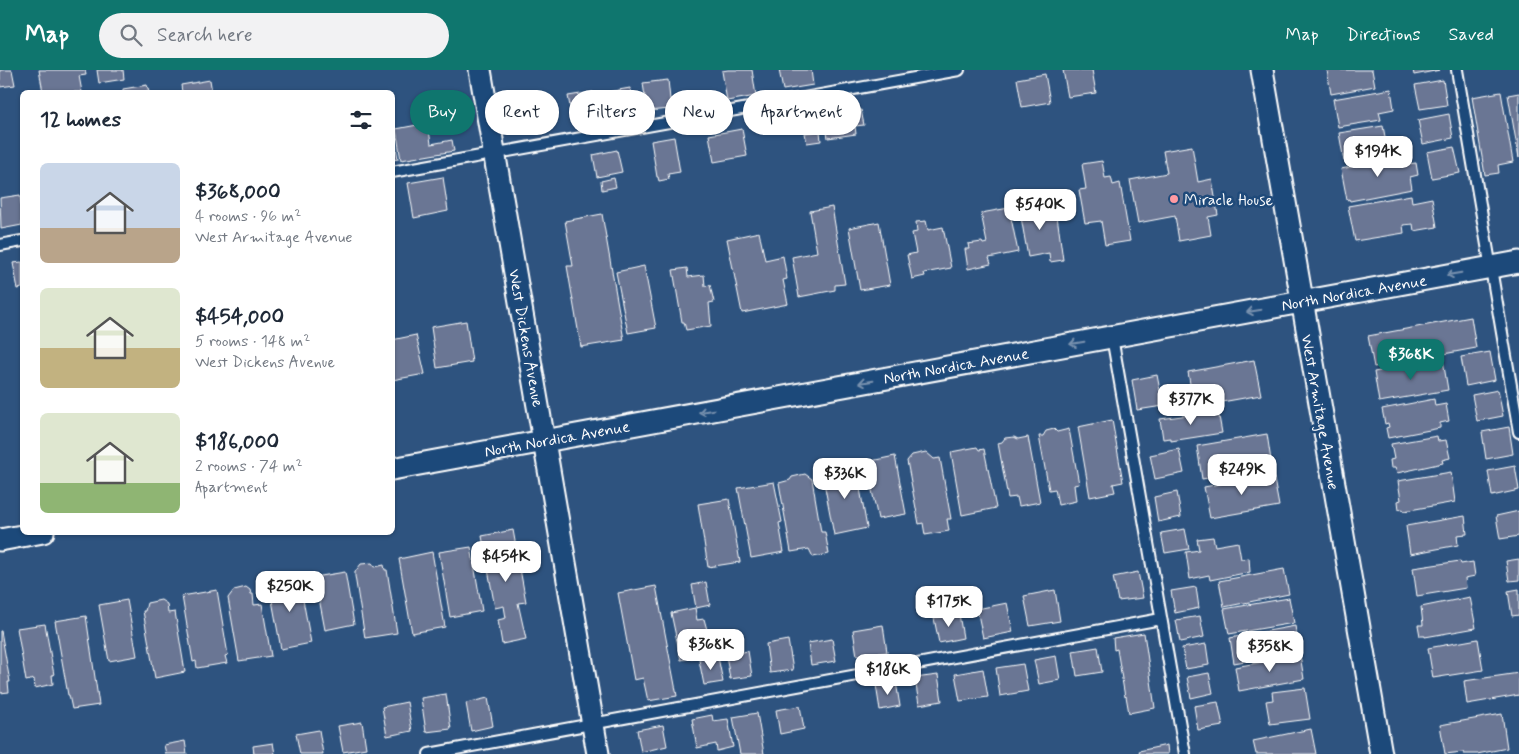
<!DOCTYPE html>
<meta charset="utf-8">
<style>
:root{--surface:#fff;--page:#f2f2f3;--text:#1f2937;--muted:#747a83;--accent:#0f766e}
body{margin:0;font-family:Mynerve,sans-serif;background:var(--page);color:var(--text);height:100vh;display:flex;flex-direction:column;font-size:19px;white-space:nowrap}
*{box-sizing:border-box;margin:0}
p{font-size:16px;color:var(--muted)}
.icon{flex:none;width:28px;height:28px;fill:none;stroke:currentColor;stroke-width:2;stroke-linecap:round;stroke-linejoin:round}
.map{position:relative;flex:1;overflow:hidden}
.side{position:absolute;left:20px;top:20px;width:375px;height:445px;display:flex;flex-direction:column;background:var(--surface);border-radius:8px;box-shadow:0 1px 4px #0004}
.side>*{flex:none}
.guide{position:absolute;left:410px;top:20px;width:475px;height:45px;display:flex;gap:10px}
.price{position:absolute;translate:-50% -42px;padding:0 11px;border-radius:10px;background:#fff;color:#222;font-size:16px;line-height:32px;filter:drop-shadow(0 1px 2px #0008)}
.price::after{content:'';position:absolute;left:50%;top:30px;width:15px;height:11px;margin-left:-8px;background:inherit;clip-path:polygon(0 0,100% 0,50% 100%)}
.price.active{background:var(--accent);color:#fff}
ul{padding:0;list-style:none}
li{display:flex;align-items:center;gap:15px;height:125px;padding:0 20px}
li span{display:grid;place-items:center;flex:none;width:140px;height:100px;border-radius:8px;color:#555}
li>.icon{margin-inline-start:auto}
span .icon{width:60px;height:60px;fill:#fffc;stroke-width:1}
li b{font-size:21px}
h2{display:flex;justify-content:space-between;align-items:center;height:60px;padding:0 20px;font-size:21px}
.pill{padding:0 18px;border-radius:22px;background:var(--surface);box-shadow:0 1px 4px #0004;font-size:18px;line-height:45px}
.pill.active{background:var(--accent);color:#fff}
header{display:flex;align-items:center;gap:30px;box-sizing:border-box;height:70px;padding:0 25px;background:var(--accent);color:#fff}
header strong{font-size:24px}
nav{display:flex;gap:28px;margin-inline-start:auto;font-size:18px}
.search{width:350px;height:45px;background:var(--page);display:flex;align-items:center;gap:12px;box-sizing:border-box;padding:0 18px;border-radius:28px;color:var(--muted);font-size:19px}
.map>svg:first-child{display:block}
.building{fill:#6b7694;stroke:#fff}
.lines{fill:none;stroke-linecap:round;stroke-linejoin:round}
.service-casing{stroke:#fff;stroke-width:14}
.minor-casing{stroke:#fff;stroke-width:25}
.service{stroke:#1f4a7a;stroke-width:10}
.minor{stroke:#1f4a7a;stroke-width:21}
.oneway{stroke:#7992af}
.poi-dot{fill:#ff9aa2;stroke:#1f4a7a;stroke-width:2}
.labels{text-anchor:middle;stroke-width:5;stroke-linejoin:round;paint-order:stroke}
.poi-label{font-size:16px;fill:#fff;stroke:#1f4a7a;text-anchor:start}
.street-label{font-size:16px;fill:#fff;stroke:#1f4a7a}
</style>
<header>
<strong>Map</strong>
<div class="search"><svg class="icon" aria-label="search" viewBox="0 0 24 24"><circle cx="10" cy="10" r="6"/><path d="M15 15l6 6"/></svg>Search here</div>
<nav><a>Map</a><a>Directions</a><a>Saved</a></nav>
</header>
<div class="map">
<svg width="1519" height="684" viewBox="0 0 1519 684">
<rect width="100%" height="100%" fill="#2e537f"/>
<filter id="ink" filterUnits="userSpaceOnUse"><feTurbulence type="fractalNoise" baseFrequency=".02" numOctaves="2"/><feDisplacementMap in="SourceGraphic" scale="10" xChannelSelector="R" yChannelSelector="G"/><feConvolveMatrix kernelMatrix="1 2 1 2 8 2 1 2 1" color-interpolation-filters="sRGB"/></filter>
<g filter="url(#ink)">
<!-- building -->
<path class="building" d="M0,0h12l3,15 -15,2z
M39,0h46l1,5 -7,1 3,16h-39z
M97,0h26l1,9 -25,4z
M728,0h24l4,26 -29,5 -5,-30z
M779,0h32l2,15 -30,5z
M1063,0h29l4,23 -28,4z
M1327,0h45l3,16 -44,8z
M1413,0h27l-26,5z
M1045,4l5,28 -28,5 -5,-28z
M210,10l2,12h-30l-1,-7z
M668,10l3,29 -24,2 -4,-28z
M1443,10l4,25 -27,4 -5,-24z
M147,15l2,7h-26v-3z
M630,18l4,26 -27,4 -5,-25z
M1391,19l3,20 -15,3 2,8 -43,7 -5,-28z
M593,22l4,26 -24,4 -5,-26z
M1501,22l12,70 -15,3 1,8 -14,2 -13,-78z
M1519,23v65l-11,-63z
M852,35l1,6 8,-1 3,15 -9,1 1,8 -28,4 -5,-29z
M1449,44l4,24 -30,6 -5,-24z
M428,53l3,21 21,-4 2,11 -53,9 -5,-31z
M392,54l6,35 -6,1z
M1383,56l5,27 -44,8 -5,-28z
M742,59l5,27 -33,6 -5,-27z
M820,61l1,10 -14,2 -2,-10z
M674,67l6,35 -12,2 1,5 -10,2 -1,-4h-1l-6,-36z
M1192,76l6,36 14,-3 6,36 -10,2 3,18 -32,6 -4,-25 -37,7 -8,-43 37,-7 -4,-22z
M1454,77l6,26 -28,5 -5,-26z
M617,80l5,22 -25,5 -4,-22z
M1405,86l2,8 9,-1 2,12 -8,2 2,12 -62,12 -1,-2 -2,1 -6,-31z
M1102,91l3,17 6,-1 2,8 7,-2 10,58 -25,4 -4,-24 -16,2 -6,-33 7,-1 -4,-25z
M443,107l5,34 -34,7 -6,-35z
M614,108l2,9 -14,3 -1,-9z
M20,125l2,16v14l-21,4 -1,-31z
M1411,125l1,7 20,-4 5,29 -23,4 -1,-7 -10,1 1,8 -49,8 -7,-35z
M1037,127l4,22 16,-3 6,44 -13,2 -1,-9 -21,4 -10,-57z
M832,137l13,77 -10,1v5l-36,7 -7,-40 25,-5 -7,-41z
M1009,138l9,44 -29,6 2,6 -23,5 -3,-20h4l-1,-5 14,-2 1,2 4,-1 -6,-30z
M602,144l22,126 -43,7 -14,-81h6l-8,-45z
M926,151l2,9 15,-3 8,41 -27,5 1,3 -13,3 -5,-24 9,-2 -4,-20 5,-1 -1,-10z
M879,152l11,63 -30,5 -11,-62z
M759,162l6,28 18,-4 4,23 -4,1 5,24 -46,9 -15,-74z
M22,192v26l-4,1 -5,-26z
M644,196l12,62 -28,5 -12,-61z
M687,198l1,9 16,-2 1,11 5,-1 4,17 -5,1 2,23 -25,4 -2,-8h-2l-9,-52z
M1471,247l5,31 -102,19 -6,-31z
M466,251l6,41 -35,6 -6,-41z
M416,265l9,39 -33,6v-40z
M1490,282l5,28 -29,6 -5,-29z
M1254,290l7,35 -67,12 -6,-35z
M1443,290l5,30 -69,12 -5,-30z
M1157,305l6,31 -26,4 -5,-30z
M1498,320l5,26 -26,5 -5,-26z
M1434,329l1,7 11,-2 3,17 -9,2v5l-52,10 -2,-10 3,-1 -1,-4 -3,1 -3,-15z
M1218,341l4,22 -51,8v-3l-8,1 -3,-20z
M1112,350l11,62 -10,2 2,8 -25,5 -12,-70z
M1509,357l4,27 -27,5 -4,-27z
M1054,359l3,3 12,-3 10,55 -5,1 2,16 -18,4 -3,-16 -6,1 -10,-54h4l3,-5z
M1267,364l5,33 -70,12 -5,-33z
M1437,366l1,5 8,-1 4,18 -8,2 1,3 -46,10 -2,-5h-4l-1,-8 4,-1 -3,-15z
M1014,367l4,2 10,-2 12,65 -21,4 -2,-9 -9,1 -10,-55 4,-1 3,-4z
M977,377l2,3 5,-1 12,59 -34,7 -11,-63z
M1179,379l5,24 -29,6 -5,-24z
M926,382l8,7 6,-1 11,61h-4l2,12 -24,4 -2,-12 -4,1 -12,-63 5,-6z
M895,386l11,58 -28,5 -12,-57z
M856,396l11,62 -33,7 -12,-63z
M1515,396l4,24 -27,6 -4,-25z
M1451,402l4,30 -51,9 -1,-2 -4,1 -1,-9 3,-1 -3,-19z
M805,404l7,5 9,53h4l4,22 -16,3 -4,-8 -18,3 -12,-69 11,-3 2,-3z
M1273,404l6,32 -69,12 -6,-31z
M774,412l8,40 -3,1 5,29 -33,6 -13,-70z
M1177,422l4,25 -23,5 -4,-25z
M729,429l11,63 -32,5 -10,-63z
M1519,441v25l-19,3 -4,-23z
M1465,446l2,18 -10,1 1,10 -48,9 -4,-28z
M1185,459l4,20 -24,4 -4,-20z
M513,460l13,72 -8,1 8,36 -24,5 -4,-24 8,-2 -2,-12 -9,2 -13,-72z
M1213,467l2,9 23,-4 3,17 8,-1 1,14 -40,8 -1,-5 -19,4 -4,-27 13,-2 -2,-11z
M471,477l11,64 -32,6 -11,-65z
M432,482l13,75 -33,6 -13,-74z
M1519,489v21l-10,1 -3,-20z
M1460,491l1,3 12,-2 2,14 -10,2 1,10 -49,8 -4,-28z
M372,493l3,4 9,-2 1,5h2l10,63 -32,5 -10,-62v-4l6,-8z
M1284,499l5,25 -65,13 -5,-26z
M345,502l9,52 -29,6 -10,-53z
M1138,502l5,26 -25,3 -5,-24z
M299,508l12,65 -30,6 -12,-65z
M706,512l4,23 -14,3 -4,-23z
M656,516l21,110 -29,5 -5,-23 -9,2 -16,-87z
M246,517l4,3 1,4h2l1,11 8,-1 9,52 -32,5 -11,-63 6,-8z
M1196,517l3,21 -24,5 -4,-22z
M1519,519v26l-7,1 -4,-25z
M217,520l11,65 -3,1 2,7 -30,5 -1,-7 -3,1 -11,-66z
M1055,520l5,31 -30,5 -6,-30z
M1470,527l6,31 -51,9v-1h-5l-2,-11h5l-2,-18z
M1289,528l5,25 -65,11 -5,-25z
M127,530l10,56 -28,5 -10,-56z
M161,530l6,4 1,9 7,-1 10,60 -30,6 -12,-67h2l2,-8z
M1007,533l6,29 -30,6 -6,-29z
M695,538l2,12 7,-1 5,18 -7,1 1,5 -9,2 2,12 -15,3 -10,-47z
M959,544l4,24 -24,5 -5,-25z
M86,546l13,89 -27,4 -3,-14h-1l-13,-74z
M1200,546l4,21 -24,5 -4,-22z
M45,554l9,51h-2l1,9 -18,4 -1,-9 -8,2 -9,-53z
M883,555l4,27 -30,4 -4,-26z
M1295,556l4,25 -65,12 -4,-25z
M0,561h1l9,51h-2l1,10 -9,1z
M1144,563l11,75 -26,5 -3,-17 -1,1 -8,-48 -3,1 -1,-12z
M832,569l4,22 -25,4 -3,-22z
M1478,569l5,31 -50,8 -5,-30z
M788,570l5,30 -23,3 -4,-29z
M1206,574l3,21 -23,4 -4,-21z
M1098,577l4,25 -25,4 -4,-25z
M748,581l4,25 -22,3 -4,-24z
M1300,585l4,24 -65,12 -4,-24z
M1056,586l4,24 -21,4 -5,-24z
M718,587l5,25 -19,3 -5,-25z
M1023,594l5,27 -28,5 -4,-28z
M983,599l5,28 -28,4 -5,-27z
M1209,603l4,20 -22,5 -4,-21z
M1519,603v22l-52,9 -3,-23z
M938,605l4,26 -23,4 -4,-27z
M896,612l4,24 -20,4 -4,-25z
M1305,618l5,31 -40,5 -4,-23 7,-1 -1,-8z
M446,624l5,35 -25,3 -5,-34z
M488,628l5,28 -22,5 -5,-28z
M407,632l5,29 -25,5 -5,-29z
M1218,632l5,24 -25,4 -4,-24z
M800,636l4,23 -24,5 -4,-24z
M757,643l7,41h-24l-7,-37z
M1502,644l5,34 -30,6h-13l-1,-2 -18,2 -5,-29z
M712,645l1,6 15,-2 5,28 -16,4 -1,-7 -19,4 -5,-29z
M362,652l4,26 -23,4 -5,-26z
M663,655l4,21 -26,6 -4,-22z
M1311,659l5,25h-60l-3,-13z
M319,660l4,24h-23l-4,-20z
M185,671l2,13h-21l-2,-9z
M273,673l2,11h-21l-1,-8z
M1167,675l1,9h-28l-1,-3z"/>
<g class="lines">
<defs>
<path id="service" d="M1457,0l62,362
M392,102l567,-102
M0,175l22,-4
M1112,267l73,417
M429,684l732,-135"/>
<path id="minor" d="M480,0l118,684
M1262,0l119,684
M392,399l1127,-207
M0,470l43,-8"/>
</defs>
<!-- service casing -->
<use href="#service" class="service-casing"/>
<!-- minor casing -->
<use href="#minor" class="minor-casing"/>
<!-- service -->
<use href="#service" class="service"/>
<!-- minor -->
<use href="#minor" class="minor"/>
</g>
<!-- one-way arrows -->
<defs><path id="oneway-shaft" d="M-6 0H5M1.5-3L5.5 0L1.5 3" fill="none" stroke-width="1.6" stroke-linecap="round" stroke-linejoin="round" transform="scale(1.25)"/></defs>
<g class="oneway">
<use href="#oneway-shaft" transform="translate(1454 204) rotate(170)"/>
<use href="#oneway-shaft" transform="translate(1254 241) rotate(170)"/>
<use href="#oneway-shaft" transform="translate(1077 273) rotate(170)"/>
<use href="#oneway-shaft" transform="translate(866 312) rotate(170)"/>
<use href="#oneway-shaft" transform="translate(706 341) rotate(170)"/>
</g>
</g>
<!-- markers -->
<circle class="poi-dot" cx="1174" cy="129" r="5"/>
<g class="labels">
<!-- poi labels -->
<g class="poi-label">
<text x="1184" y="135">Miracle House</text>
</g>
<!-- street labels -->
<g class="street-label">
<text transform="translate(1354 222) rotate(-10)" y="6">North Nordica Avenue</text>
<text transform="translate(527 268) rotate(80)" y="6">West Dickens Avenue</text>
<text transform="translate(956 295) rotate(-10)" y="6">North Nordica Avenue</text>
<text transform="translate(1321 342) rotate(80)" y="6">West Armitage Avenue</text>
<text transform="translate(557 368) rotate(-10)" y="6">North Nordica Avenue</text>
</g>
</g>
</svg>
<b class="price" style="left:1378px;top:108px">$194K</b>
<b class="price" style="left:1040px;top:161px">$540K</b>
<b class="price active" style="left:1411px;top:311px">$368K</b>
<b class="price" style="left:1191px;top:356px">$377K</b>
<b class="price" style="left:1242px;top:426px">$249K</b>
<b class="price" style="left:845px;top:430px">$336K</b>
<b class="price" style="left:506px;top:513px">$454K</b>
<b class="price" style="left:290px;top:543px">$250K</b>
<b class="price" style="left:949px;top:558px">$175K</b>
<b class="price" style="left:711px;top:601px">$368K</b>
<b class="price" style="left:1270px;top:603px">$358K</b>
<b class="price" style="left:888px;top:626px">$186K</b>
<div class="guide">
<a class="pill active">Buy</a>
<a class="pill">Rent</a>
<a class="pill">Filters</a>
<a class="pill">New</a>
<a class="pill">Apartment</a>
</div>
<section class="side">
<h2>12 homes<svg class="icon" aria-label="filters" viewBox="0 0 24 24"><path d="M4 7h16M4 17h16"/><circle cx="9" cy="7" r="2"/><circle cx="15" cy="17" r="2"/></svg></h2>
<ul>
<li><span style="background:linear-gradient(#c9d6e8 65%,#b9a48a 0)"><svg class="icon" aria-label="home" viewBox="0 0 24 24"><path d="M3 11l9-7 9 7M6 9v11h12V9"/></svg></span><div><b>$368,000</b><p>4 rooms · 96 m²</p><p>West Armitage Avenue</p></div></li>
<li><span style="background:linear-gradient(#dfe7d0 60%,#c2b280 0)"><svg class="icon" aria-label="home" viewBox="0 0 24 24"><path d="M3 11l9-7 9 7M6 9v11h12V9"/></svg></span><div><b>$454,000</b><p>5 rooms · 148 m²</p><p>West Dickens Avenue</p></div></li>
<li><span style="background:linear-gradient(#dfe7d0 70%,#8fb573 0)"><svg class="icon" aria-label="home" viewBox="0 0 24 24"><path d="M3 11l9-7 9 7M6 9v11h12V9"/></svg></span><div><b>$186,000</b><p>2 rooms · 74 m²</p><p>Apartment</p></div></li>
</ul>
</section>
</div>
